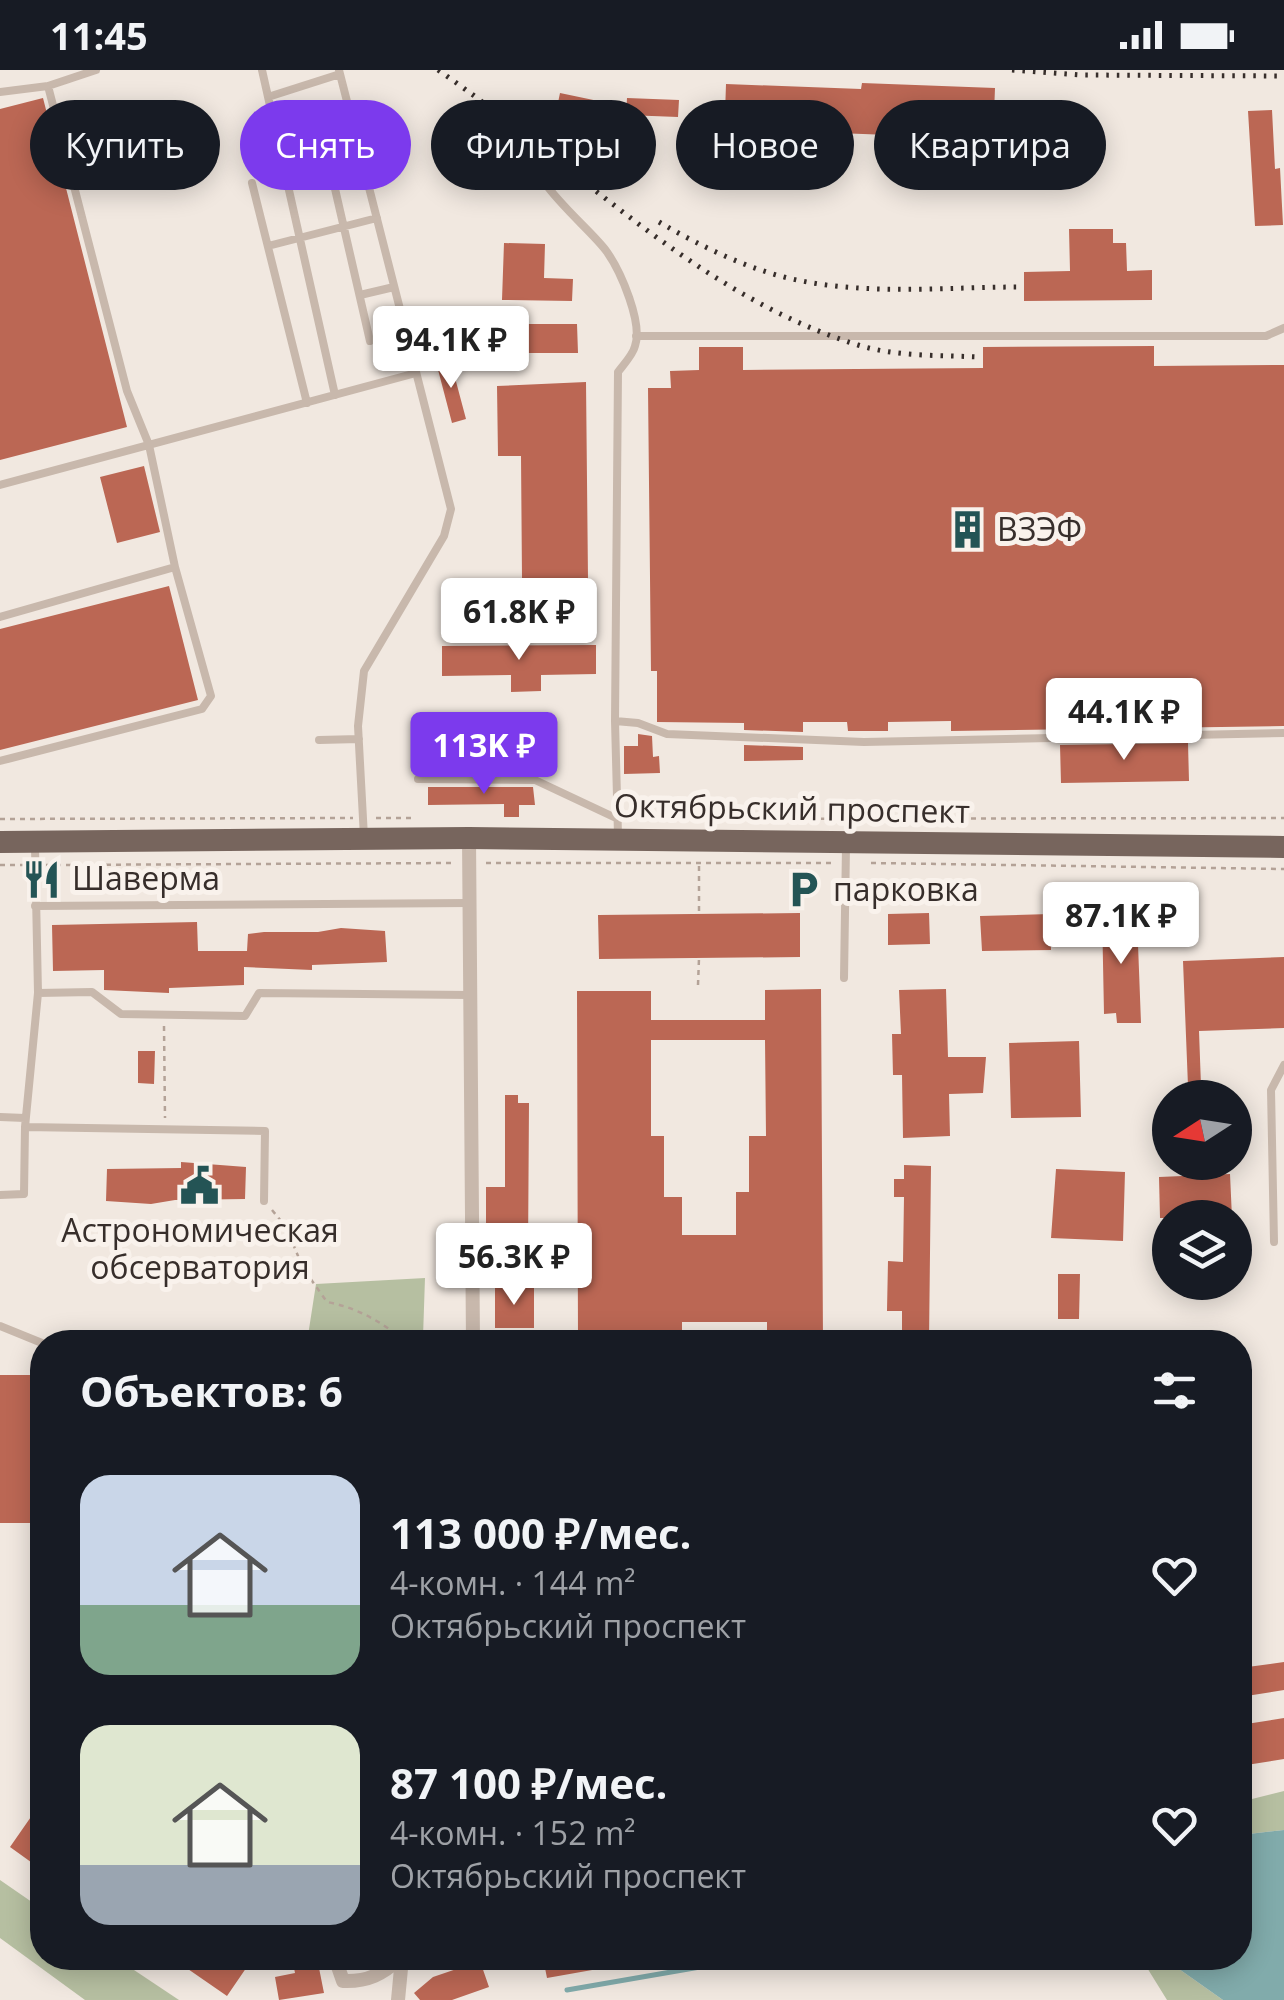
<!DOCTYPE html>
<html lang="ru">
<meta charset="utf-8">
<style>
:root{--surface:#171b24;--page:#242831;--text:#f1f3f6;--muted:#9ea1a6;--accent:#7c3aed}
body{margin:0;font-family:"Open Sans",sans-serif;background:var(--page);color:var(--text);height:100vh;display:flex;flex-direction:column;font-size:38px;white-space:nowrap}
*{box-sizing:border-box;margin:0}
p{font-size:32px;color:var(--muted)}
.icon{flex:none;width:55px;height:55px;fill:none;stroke:currentColor;stroke-width:2;stroke-linecap:round;stroke-linejoin:round}
.map{position:relative;flex:1;overflow:hidden}
.details{position:absolute;left:30px;top:1260px;width:1222px;height:640px;display:flex;flex-direction:column;background:var(--surface);border-radius:40px;box-shadow:0 5px 25px #0003}
.details>*{flex:none}
.top-card{position:absolute;left:30px;top:30px;width:1225px;height:90px;display:flex;gap:20px}
.needle{width:65px;rotate:258deg}
.fabs{position:absolute;left:1152px;top:1010px;display:grid;gap:20px}
.fabs a{display:grid;place-items:center;width:100px;height:100px;border-radius:50%;background:var(--surface);box-shadow:0 5px 25px #0003;font-size:50px}
.price{position:absolute;translate:-50% -85px;padding:0 22px;border-radius:10px;background:#fff;color:#222;font-size:32px;line-height:65px;filter:drop-shadow(0 2px 5px #0008)}
.price::after{content:'';position:absolute;left:50%;top:60px;width:30px;height:22px;margin-left:-15px;background:inherit;clip-path:polygon(0 0,100% 0,50% 100%)}
.price.current{background:var(--accent);color:#fff}
ul{padding:0;list-style:none}
li{display:flex;align-items:center;gap:30px;height:250px;padding:0 50px}
li span{display:grid;place-items:center;flex:none;width:280px;height:200px;border-radius:30px;color:#555}
li>.icon{margin-inline-start:auto}
span .icon{width:120px;height:120px;fill:#fffc;stroke-width:1}
li b{font-size:42px}
h2{display:flex;justify-content:space-between;align-items:center;height:120px;padding:0 50px;font-size:42px}
.chip{padding:0 35px;border-radius:45px;background:var(--surface);box-shadow:0 5px 25px #0003;font-size:35px;line-height:90px}
.chip.current{background:var(--accent);color:#fff}
.status{display:flex;justify-content:space-between;align-items:center;height:70px;padding:0 50px;background:var(--surface);direction:ltr}
.status svg{height:28px;fill:currentColor}
.map>svg:first-child{display:block}
.green{fill:#b6bfa1}
.water{fill:#81abab}
.lines{fill:none;stroke-linecap:round;stroke-linejoin:round}
.stream{stroke:#81abab;stroke-width:5}
.building{fill:#bb6754;fill-rule:evenodd}
.path{stroke:#b4a297;stroke-width:2.5;stroke-dasharray:5 5;stroke-linecap:butt}
.service{stroke:#c8b8ac;stroke-width:8}
.minor{stroke:#c8b8ac;stroke-width:14}
.primary{stroke:#77655d;stroke-width:22}
.rail{stroke:#372e2b;stroke-width:5;stroke-dasharray:2.5 8;stroke-linecap:butt}
.labels{text-anchor:middle;stroke-width:10;stroke-linejoin:round;paint-order:stroke}
.poi-label{font-size:32px;fill:#372e2b;stroke:#f9f2ec;text-anchor:start}
.street-label{font-size:32px;fill:#372e2b;stroke:#f9f2ec}
</style>
<div class="status"><b>11:45</b><svg viewBox="0 0 49 12"><path d="M0 12V9h3v3zM5 12V6h3v6zM10 12V3h3v9zM15 12V0h3v12zM26 1h20v11H26zM47 4h2v5h-2z"/></svg></div>
<div class="map">
<svg width="1284" height="1930" viewBox="0 0 1284 1930">
<rect width="100%" height="100%" fill="#f1e8e0"/>
<!-- green -->
<path class="green" d="M425,1208l-2,59 -51,5h-65l9,-58z
M1284,1721v39l-44,5v-33z
M0,1810l42,29v49h74l63,42h-94l-85,-62z
M1141,1888h36l2,11 44,31h-56z"/>
<!-- water -->
<path class="water" d="M1284,1760v170h-61l-44,-31 -2,-11h63v-123z"/>
<g class="lines">
<!-- stream -->
<path class="stream" d="M567,1920l185,-32"/>
</g>
<!-- building -->
<path class="building" d="M862,13l133,5 -2,51 -182,-7 1,-15 -87,-3 1,-30 135,5z
M560,23l43,9 -9,43 -29,-9 2,-11 -13,-3z
M43,28l84,329 -127,33v-351z
M627,28l52,2 -1,17 -52,-2z
M1272,40l3,59 5,-1 3,57 -28,1 -7,-115z
M909 105a14 14 0 1 1 28 0a14 14 0 1 1-28 0Z
M1069,159h44v14h13l1,28 25,-1v30l-128,1v-29l46,-1z
M504,173l41,1 -1,34 29,1 -1,22 -70,-1z
M502,254h75l1,29h-76z
M1154,276v20l130,-1v361l-333,5v-10l-63,1v9h-40l-1,-9h-44v10l-59,-2v-7l-87,-1v-51h-6l-3,-283h23l-1,-17 29,-1v-23h44v23l240,-2v-21z
M450,289l16,60 -14,4 -16,-61z
M586,312l2,197h-66l-1,-123h-23l-1,-70z
M144,396l16,66 -43,11 -17,-66z
M169,516l29,114 -198,50v-121z
M596,575v29l-55,1v16l-30,1v-17l-69,1v-30z
M550,650v44h-16l1,8h-108v-7h-3v-44z
M638,664l14,2 1,21 6,-1 1,17 -36,1v-28h14z
M1188,673l1,38 -128,2 -1,-38z
M744,675l59,2v13l-59,1z
M428,717h105l2,18h-16v12h-15v-13l-76,1z
M1126,841l11,7 4,105h-24l-1,-10 -12,1 -2,-102z
M800,843v44l-201,2 -1,-44z
M929,843l1,31 -42,1v-31z
M1050,844l1,36 -69,1 -2,-35z
M197,852l1,29h49l1,-17 16,-2h54l23,-4 44,3 2,31 -75,3v5l-68,-3v18l-75,3v5l-65,-3v-20l-51,1 -1,-46z
M1284,887v71l-85,3 2,55h-13l-5,-125z
M821,919l2,353h-56v-20h-85v20h-104l-1,-351h74v29h114v-30zM651,970h114l1,96h-17v56h-13v43h-54v-38h-18v-61h-13z
M946,919l2,68h38l-3,36 -34,1 1,42 -47,2 -1,-63h-9l-1,-41h9l-2,-44z
M1079,971l2,76 -70,1 -2,-75z
M138,981h17l-1,33 -16,-1z
M505,1025h13v8h11l-1,151h-42v-67h19z
M181,1092l65,5 -1,32 -70,1 -24,4 -45,-3 1,-32 74,-1z
M904,1095l27,1 -2,176h-27v-31h-15l1,-50 15,1 1,-65h-10v-18h10z
M1056,1099l69,3 -2,69 -72,-3z
M1230,1104l2,44h-72l-1,-41z
M1058,1204h22l-1,45h-21z
M495,1218h39v40h-39z
M0,1305h42v148h-42z
M1284,1592v28l-44,7v-29z
M1284,1648v41l-44,7v-41z
M42,1731v69l-32,-23z
M172,1888h81l-26,38z
M292,1888h25l7,35 -45,7 -4,-23 20,-4z
M543,1888h82l1,6 -79,14z
M480,1891l9,26 -37,13h-32l-6,-7 19,-16z"/>
<g class="lines">
<!-- path -->
<path class="path" d="M376,748h37
M0,749l353,-1
M641,749l643,-1
M486,793h347
M871,793l413,6
M0,795h23
M46,795l407,-2
M699,796v48
M698,915l1,-27
M164,956l1,92
M272,1140l14,17 17,41 24,34c31,6 55,20 79,40"/>
<!-- service -->
<path class="service" d="M262,0l73,325
M339,0l112,439 -7,27 -80,135 -6,55 6,111
M0,22l48,-6 48,-16
M268,27l72,-23
M327,84l43,187
M252,113l55,220
M268,176l109,-28
M360,225l34,-8
M636,266h630l18,-8
M0,415l416,-112
M0,547l175,-50
M615,651l23,2 29,11 197,8 420,-9
M319,670l40,-1
M0,691l202,-52 9,-13 -36,-129 -26,-122 -22,-54 -79,-305
M418,709l117,1 83,39
M618,765l-3,-114 3,-349c5,-7 15,-17 17,-26 8,-23 -14,-74 -28,-94 -18,-26 -89,-78 -74,-112l12,-5c19,10 51,25 73,20 13,-3 18,-6 33,-4
M35,836l434,-3
M844,908l2,-132
M38,923l54,-1 29,22 124,2 14,-23 211,2
M0,1047l25,1
M25,1057l240,4 -1,70
M0,1125l24,-1 1,-67 13,-134 -3,-146
M1274,1172l-3,-152 13,-25
M0,1256l42,17"/>
<!-- minor -->
<path class="minor" d="M469,768l4,504
M335,1888l8,23c25,1 40,-7 57,-23
M398,1930l4,-42"/>
<!-- primary -->
<path class="primary" d="M0,772l469,-4 815,9"/>
<!-- rail -->
<path class="rail" d="M438,0c137,94 258,225 420,275 39,12 82,10 122,12
M1012,0l69,5 203,1
M659,152c43,25 94,50 143,59 70,14 147,6 218,6"/>
</g>
<!-- icons -->
<defs>
<symbol id="building-bare" viewBox="-9 -9 18 18"><path d="M-4-6H4V6H1V3H-1V6H-4ZM-2.5-4.3h1.7v1.8h-1.7ZM.8-4.3h1.7v1.8H.8ZM-2.5-1h1.7V.8h-1.7ZM.8-1h1.7V.8H.8Z" fill="#245455" stroke="#f9f2ec" stroke-width="2.5" paint-order="stroke"/></symbol>
<symbol id="restaurant-bare" viewBox="-9 -9 18 18"><path d="M-5-6h1v4h1v-4h1v4h1v-4h1v5L-1.5 .5V6h-2V.5L-5-1ZM5-6V6H3V1.5H1.5Q1.5-4 5-6Z" fill="#245455" stroke="#f9f2ec" stroke-width="2.5" paint-order="stroke"/></symbol>
<symbol id="parking-bare" viewBox="-9 -9 18 18"><path d="M-3.5-5.5H1a3.5 3.5 0 0 1 0 7H-1V5.5H-3.5ZM-1-3.4V-.6H.8a1.4 1.4 0 0 0 0-2.8Z" fill="#245455" stroke="#f9f2ec" stroke-width="2.5" paint-order="stroke"/></symbol>
<symbol id="civic-bare" viewBox="-9 -9 18 18"><path d="M-.6-6.5H3V-4.5H.6V-3L4-1V1h2V6H-6V1h2V-1L-.6-3ZM-1.2 2.5V6h2.4V2.5Z" fill="#245455" stroke="#f9f2ec" stroke-width="2.5" paint-order="stroke"/></symbol>
</defs>
<g fill-rule="evenodd">
<use href="#building-bare" x="940" y="432" width="55" height="55"/>
<use href="#restaurant-bare" x="14" y="782" width="55" height="55"/>
<use href="#parking-bare" x="776" y="792" width="55" height="55"/>
<use href="#civic-bare" x="172" y="1088" width="55" height="55"/>
</g>
<g class="labels">
<!-- poi labels -->
<g class="poi-label">
<text x="997" y="471">ВЗЭФ</text>
<text x="72" y="820">Шаверма</text>
<text x="833" y="831">парковка</text>
<text x="200" y="1172" text-anchor="middle">Aстрономическая<tspan x="200" dy="37">обсерватория</tspan></text>
</g>
<!-- street labels -->
<g class="street-label">
<text transform="translate(792 739) rotate(1)" y="11">Октябрьский проспект</text>
</g>
</g>
</svg>
<div class="fabs">
<a><svg class="needle" viewBox="-14 -14 28 28"><path d="M0-13l5 13h-10z" fill="#e53935"/><path d="M0 13l5-13h-10z" fill="#9ea1a6"/></svg></a>
<a><svg class="icon" aria-label="layers" viewBox="0 0 24 24"><path d="M12 4l9 5-9 5-9-5zM3 14l9 5 9-5"/></svg></a>
</div>
<b class="price" style="left:451px;top:321px">94.1K ₽</b>
<b class="price" style="left:519px;top:593px">61.8K ₽</b>
<b class="price" style="left:1124px;top:693px">44.1K ₽</b>
<b class="price current" style="left:484px;top:727px">113K ₽</b>
<b class="price" style="left:1121px;top:897px">87.1K ₽</b>
<b class="price" style="left:514px;top:1238px">56.3K ₽</b>
<div class="top-card">
<a class="chip">Купить</a>
<a class="chip current">Снять</a>
<a class="chip">Фильтры</a>
<a class="chip">Новое</a>
<a class="chip">Квартира</a>
</div>
<section class="details">
<h2>Объектов: 6<svg class="icon" aria-label="filters" viewBox="0 0 24 24"><path d="M4 7h16M4 17h16"/><circle cx="9" cy="7" r="2"/><circle cx="15" cy="17" r="2"/></svg></h2>
<ul>
<li><span style="background:linear-gradient(#c9d6e8 65%,#7fa58c 0)"><svg class="icon" aria-label="home" viewBox="0 0 24 24"><path d="M3 11l9-7 9 7M6 9v11h12V9"/></svg></span><div><b>113 000 ₽/мес.</b><p>4-комн. · 144 m²</p><p>Октябрьский проспект</p></div><svg class="icon" aria-label="heart" viewBox="0 0 24 24"><path d="M12 20l-8-8c-3-5 5-10 8-4 3-6 11-1 8 4z"/></svg></li>
<li><span style="background:linear-gradient(#dfe7d0 70%,#9aa5b1 0)"><svg class="icon" aria-label="home" viewBox="0 0 24 24"><path d="M3 11l9-7 9 7M6 9v11h12V9"/></svg></span><div><b>87 100 ₽/мес.</b><p>4-комн. · 152 m²</p><p>Октябрьский проспект</p></div><svg class="icon" aria-label="heart" viewBox="0 0 24 24"><path d="M12 20l-8-8c-3-5 5-10 8-4 3-6 11-1 8 4z"/></svg></li>
</ul>
</section>
</div>
